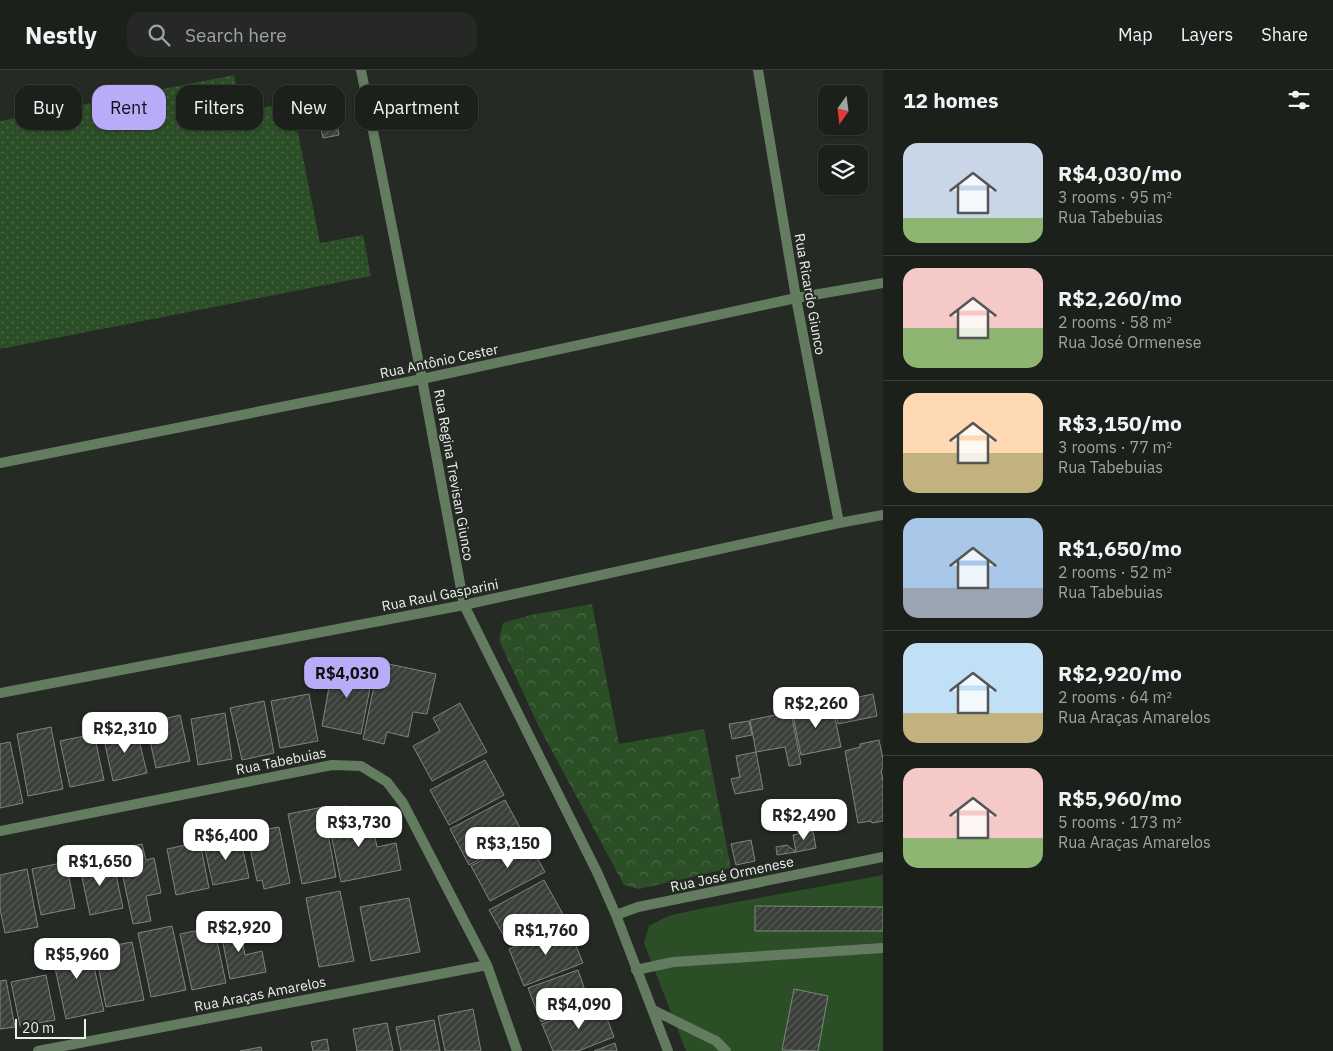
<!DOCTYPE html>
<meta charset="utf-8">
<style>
:root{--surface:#1c201b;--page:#252824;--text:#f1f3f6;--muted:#a0a3a3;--line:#3a3e3a;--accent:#b8abf7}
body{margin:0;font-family:"IBM Plex Sans",sans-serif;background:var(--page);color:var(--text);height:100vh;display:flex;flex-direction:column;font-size:19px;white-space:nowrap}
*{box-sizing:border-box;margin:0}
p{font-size:16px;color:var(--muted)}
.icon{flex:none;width:28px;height:28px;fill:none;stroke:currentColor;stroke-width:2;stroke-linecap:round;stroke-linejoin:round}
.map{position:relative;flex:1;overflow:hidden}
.sheet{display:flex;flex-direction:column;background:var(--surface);width:450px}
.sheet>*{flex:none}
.guide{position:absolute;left:15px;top:15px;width:475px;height:45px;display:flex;gap:10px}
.needle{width:32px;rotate:194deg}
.buttons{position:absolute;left:818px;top:15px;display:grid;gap:10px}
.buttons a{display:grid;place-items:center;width:50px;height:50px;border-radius:10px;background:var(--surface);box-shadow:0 1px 4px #0004,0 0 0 1px var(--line);font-size:25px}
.scale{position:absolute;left:15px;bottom:12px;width:71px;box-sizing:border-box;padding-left:5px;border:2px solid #edf1ed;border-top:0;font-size:14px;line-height:18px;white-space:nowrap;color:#edf1ed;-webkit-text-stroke:4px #252a24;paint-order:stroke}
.price{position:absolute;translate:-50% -42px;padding:0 11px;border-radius:10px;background:#fff;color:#222;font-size:16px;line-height:32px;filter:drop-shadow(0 1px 2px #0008)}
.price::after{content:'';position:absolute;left:50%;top:30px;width:15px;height:11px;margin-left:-8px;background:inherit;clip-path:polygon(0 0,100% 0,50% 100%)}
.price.selected{background:var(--accent);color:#111}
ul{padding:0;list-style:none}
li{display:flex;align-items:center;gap:15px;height:125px;padding:0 20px}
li+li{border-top:1px solid var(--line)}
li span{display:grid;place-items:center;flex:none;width:140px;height:100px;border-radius:15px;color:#555}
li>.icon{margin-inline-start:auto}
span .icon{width:60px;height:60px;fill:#fffc;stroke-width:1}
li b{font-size:21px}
h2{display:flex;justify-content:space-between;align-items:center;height:60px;padding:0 20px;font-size:21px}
.pill{padding:0 18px;border-radius:15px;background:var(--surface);box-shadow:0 1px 4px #0004,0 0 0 1px var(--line);font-size:18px;line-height:45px}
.pill.selected{background:var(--accent);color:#111}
header{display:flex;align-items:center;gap:30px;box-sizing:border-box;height:70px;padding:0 25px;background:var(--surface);border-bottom:1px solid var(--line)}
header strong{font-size:24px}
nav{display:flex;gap:28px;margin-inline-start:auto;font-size:18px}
.search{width:350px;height:45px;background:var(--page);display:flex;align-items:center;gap:12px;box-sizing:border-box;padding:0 18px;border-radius:15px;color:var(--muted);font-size:19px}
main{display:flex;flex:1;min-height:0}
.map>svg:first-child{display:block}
.grass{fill:url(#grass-dots)}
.forest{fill:url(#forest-crowns)}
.green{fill:#2b4e27}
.building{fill:url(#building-hatch);stroke:#7f867e}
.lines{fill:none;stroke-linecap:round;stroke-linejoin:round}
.lane{stroke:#637c60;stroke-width:10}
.street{stroke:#637c60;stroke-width:10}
.labels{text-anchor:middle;stroke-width:4;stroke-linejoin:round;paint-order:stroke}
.street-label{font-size:14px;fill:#edf1ed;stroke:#252a24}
</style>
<header>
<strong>Nestly</strong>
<div class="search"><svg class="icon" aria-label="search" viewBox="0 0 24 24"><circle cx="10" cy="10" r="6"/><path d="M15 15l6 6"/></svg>Search here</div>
<nav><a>Map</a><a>Layers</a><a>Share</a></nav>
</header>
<main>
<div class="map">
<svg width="883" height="981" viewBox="0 0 883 981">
<defs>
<pattern id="grass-dots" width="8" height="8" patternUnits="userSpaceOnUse" patternTransform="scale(1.25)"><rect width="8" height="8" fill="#2b4e27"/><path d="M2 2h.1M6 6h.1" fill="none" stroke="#4a6847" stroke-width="1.8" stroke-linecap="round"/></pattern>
<pattern id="forest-crowns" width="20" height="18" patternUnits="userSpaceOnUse" patternTransform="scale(1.25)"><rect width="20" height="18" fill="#2b4e27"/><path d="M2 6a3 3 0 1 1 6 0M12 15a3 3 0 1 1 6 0" fill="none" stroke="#4a6847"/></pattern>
<pattern id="building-hatch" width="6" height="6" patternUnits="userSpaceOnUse" patternTransform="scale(1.25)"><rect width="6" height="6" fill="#3a4039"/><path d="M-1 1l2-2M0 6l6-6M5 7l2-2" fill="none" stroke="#575c56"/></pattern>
</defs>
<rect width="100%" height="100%" fill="#252a24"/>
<!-- grass -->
<path class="grass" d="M234,5l8,37 50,-10 28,141 43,-8 8,41 -371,73v-228z"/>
<!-- forest -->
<path class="forest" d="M592,534l27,140 85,-15 27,139 -92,21 -15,-4 -86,-160 -39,-85 4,-17 28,-8z"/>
<!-- green -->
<path class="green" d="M883,805v176h-197l-42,-108 5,-17 19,-10 31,-7z"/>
<!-- building -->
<path class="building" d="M335,46l4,19 -16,3 -4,-19z
M379,592l57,12 -9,40 -14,-2 -5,25 -21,-5 -3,12 -21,-5z
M333,595l40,8 -12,61 -39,-8z
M309,624l9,47 -38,7 -9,-47z
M873,624l4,22 -39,8 -4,-22z
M264,631l10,52 -32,7 -12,-52z
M460,633l27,49 -55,29 -19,-35 27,-15 -7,-13z
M832,634l9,43 -40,8 -9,-44z
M791,642l10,52 -12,2 -4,-19 -29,5 -6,-32z
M225,643l7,46 -34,6 -7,-46z
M180,645l10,46 -34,7 -10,-45z
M749,651l3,14 -20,4 -3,-15z
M51,657l12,62 -35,7 -11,-62z
M136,658l11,45 -34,8 -10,-46z
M94,664l10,46 -34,7 -10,-46z
M879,670l4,19v10l-2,1 2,11v40l-11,2 -1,-2 -13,2 -13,-72 15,-4v-3z
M10,672l13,61 -23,5v-64z
M756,682l7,37 -28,5 -4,-15 9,-2 -4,-21z
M485,690l19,35 -55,30 -19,-35z
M505,730l19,35 -55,30 -19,-36z
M346,736l3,16 22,-4 6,29 19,-4 5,27 -60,12 -15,-72z
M323,737l13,70 -34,7 -14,-70z
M259,751l3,9 17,-3 11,56 -26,6 -2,-9 -5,1 -12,-57z
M813,761l3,17 -20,4 -3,-17z
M225,766l1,8 15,-3 8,37 -36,7 -10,-44z
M526,767l19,35 -55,29 -19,-35z
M751,770l4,21 -19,4 -5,-21z
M200,772l9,46 -33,7 -9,-46z
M142,774l4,16 8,-2 7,35 -15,3 5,25 -18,3 -16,-75z
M787,775l9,7 -19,3 -1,-8z
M98,785l3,18 14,-3 8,38 -33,7 -12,-56z
M66,792l9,46 -34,7 -9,-46z
M27,799l11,58 -33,6 -5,-24v-34z
M544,810l20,36 -55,29 -20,-35z
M340,821l14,70 -35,6 -13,-69z
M409,828l11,54 -49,9 -11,-54z
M755,836l128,1v24h-128z
M238,849l7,36 17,-4 4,21 -36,7 -11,-56z
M172,856l14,64 -35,7 -13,-64z
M568,856l15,37 -59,23 -15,-37z
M214,857l12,56 -34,7 -12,-56z
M88,871l16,70 -38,8 -15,-70z
M132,872l12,58 -38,7 -11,-58z
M578,900l12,35 -49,17 -13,-34z
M46,905l9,45 -35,6 -9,-44z
M6,910l9,47 -15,2v-48z
M794,919l34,7 -10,55 -36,-1z
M601,932l13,35 -36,14h-25l-11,-27z
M473,939l8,42h-36l-7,-35z
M434,950l6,31h-39l-5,-24z
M387,953l6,28h-36l-4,-22z
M327,969l2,12h-16l-2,-9z
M615,973l2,8h-23z
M261,977l1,4h-22z"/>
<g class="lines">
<!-- lane -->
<path class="lane" d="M636,900l37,-8 210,-14
M653,940l63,31 10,10"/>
<!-- street -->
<path class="street" d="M361,0l61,309 42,226 133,267 19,43 52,136
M758,0l38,228 43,225
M0,393l422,-84 374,-81 87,-15
M0,623l464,-88 375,-82 44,-8
M0,761l332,-66 29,1 26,16 16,21 84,162 30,86
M616,845l22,-8 245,-50
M38,981l449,-86"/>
</g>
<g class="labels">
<!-- street labels -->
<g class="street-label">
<text transform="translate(810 224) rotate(80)" y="5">Rua Ricardo Giunco</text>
<text transform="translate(439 291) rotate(-12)" y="5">Rua Antônio Cester</text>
<text transform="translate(454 405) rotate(80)" y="5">Rua Regina Trevisan Giunco</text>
<text transform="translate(440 525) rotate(-11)" y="5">Rua Raul Gasparini</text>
<text transform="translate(281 691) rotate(-11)" y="5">Rua Tabebuias</text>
<text transform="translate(732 804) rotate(-12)" y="5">Rua José Ormenese</text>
<text transform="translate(260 924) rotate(-11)" y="5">Rua Araças Amarelos</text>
</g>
</g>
</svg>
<div class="buttons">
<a><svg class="needle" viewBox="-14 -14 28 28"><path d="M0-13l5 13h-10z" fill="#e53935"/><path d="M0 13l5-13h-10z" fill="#a0a3a3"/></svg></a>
<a><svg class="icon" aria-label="layers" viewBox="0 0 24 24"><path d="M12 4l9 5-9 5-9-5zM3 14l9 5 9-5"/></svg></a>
</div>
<div class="scale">20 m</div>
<b class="price selected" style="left:347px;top:629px">R$4,030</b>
<b class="price" style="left:816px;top:659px">R$2,260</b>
<b class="price" style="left:125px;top:684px">R$2,310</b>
<b class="price" style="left:804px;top:771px">R$2,490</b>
<b class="price" style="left:359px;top:778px">R$3,730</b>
<b class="price" style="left:226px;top:791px">R$6,400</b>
<b class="price" style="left:508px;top:799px">R$3,150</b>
<b class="price" style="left:100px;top:817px">R$1,650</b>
<b class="price" style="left:239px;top:883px">R$2,920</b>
<b class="price" style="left:546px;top:886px">R$1,760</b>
<b class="price" style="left:77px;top:910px">R$5,960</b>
<b class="price" style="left:579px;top:960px">R$4,090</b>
<div class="guide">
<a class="pill">Buy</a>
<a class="pill selected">Rent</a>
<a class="pill">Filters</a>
<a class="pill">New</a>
<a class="pill">Apartment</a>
</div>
</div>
<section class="sheet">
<h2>12 homes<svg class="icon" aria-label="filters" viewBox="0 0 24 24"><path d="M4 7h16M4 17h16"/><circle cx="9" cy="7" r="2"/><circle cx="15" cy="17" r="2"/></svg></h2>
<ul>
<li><span style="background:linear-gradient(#c9d6e8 75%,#8fb573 0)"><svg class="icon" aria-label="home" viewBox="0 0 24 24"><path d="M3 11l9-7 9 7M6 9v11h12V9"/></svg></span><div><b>R$4,030/mo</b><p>3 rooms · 95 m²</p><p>Rua Tabebuias</p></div></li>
<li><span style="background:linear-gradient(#f6c9c9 60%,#8fb573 0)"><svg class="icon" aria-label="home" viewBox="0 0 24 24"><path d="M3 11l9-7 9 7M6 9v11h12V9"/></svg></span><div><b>R$2,260/mo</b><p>2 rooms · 58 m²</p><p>Rua José Ormenese</p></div></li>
<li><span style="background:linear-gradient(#ffd9b3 60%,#c2b280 0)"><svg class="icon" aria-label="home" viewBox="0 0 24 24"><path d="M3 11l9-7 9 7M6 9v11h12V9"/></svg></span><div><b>R$3,150/mo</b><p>3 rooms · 77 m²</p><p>Rua Tabebuias</p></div></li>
<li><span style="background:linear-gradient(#a9c7e8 70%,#9aa5b1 0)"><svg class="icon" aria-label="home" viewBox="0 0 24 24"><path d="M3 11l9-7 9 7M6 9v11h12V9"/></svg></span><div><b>R$1,650/mo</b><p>2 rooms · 52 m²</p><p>Rua Tabebuias</p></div></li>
<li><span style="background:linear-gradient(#bfe0f5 70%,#c2b280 0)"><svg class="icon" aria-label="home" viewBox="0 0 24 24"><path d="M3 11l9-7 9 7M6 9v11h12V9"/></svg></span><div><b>R$2,920/mo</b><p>2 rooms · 64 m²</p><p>Rua Araças Amarelos</p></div></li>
<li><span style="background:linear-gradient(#f6c9c9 70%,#8fb573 0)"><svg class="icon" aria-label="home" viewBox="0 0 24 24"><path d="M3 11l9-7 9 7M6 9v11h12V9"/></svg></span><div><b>R$5,960/mo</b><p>5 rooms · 173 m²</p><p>Rua Araças Amarelos</p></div></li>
</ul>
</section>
</main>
